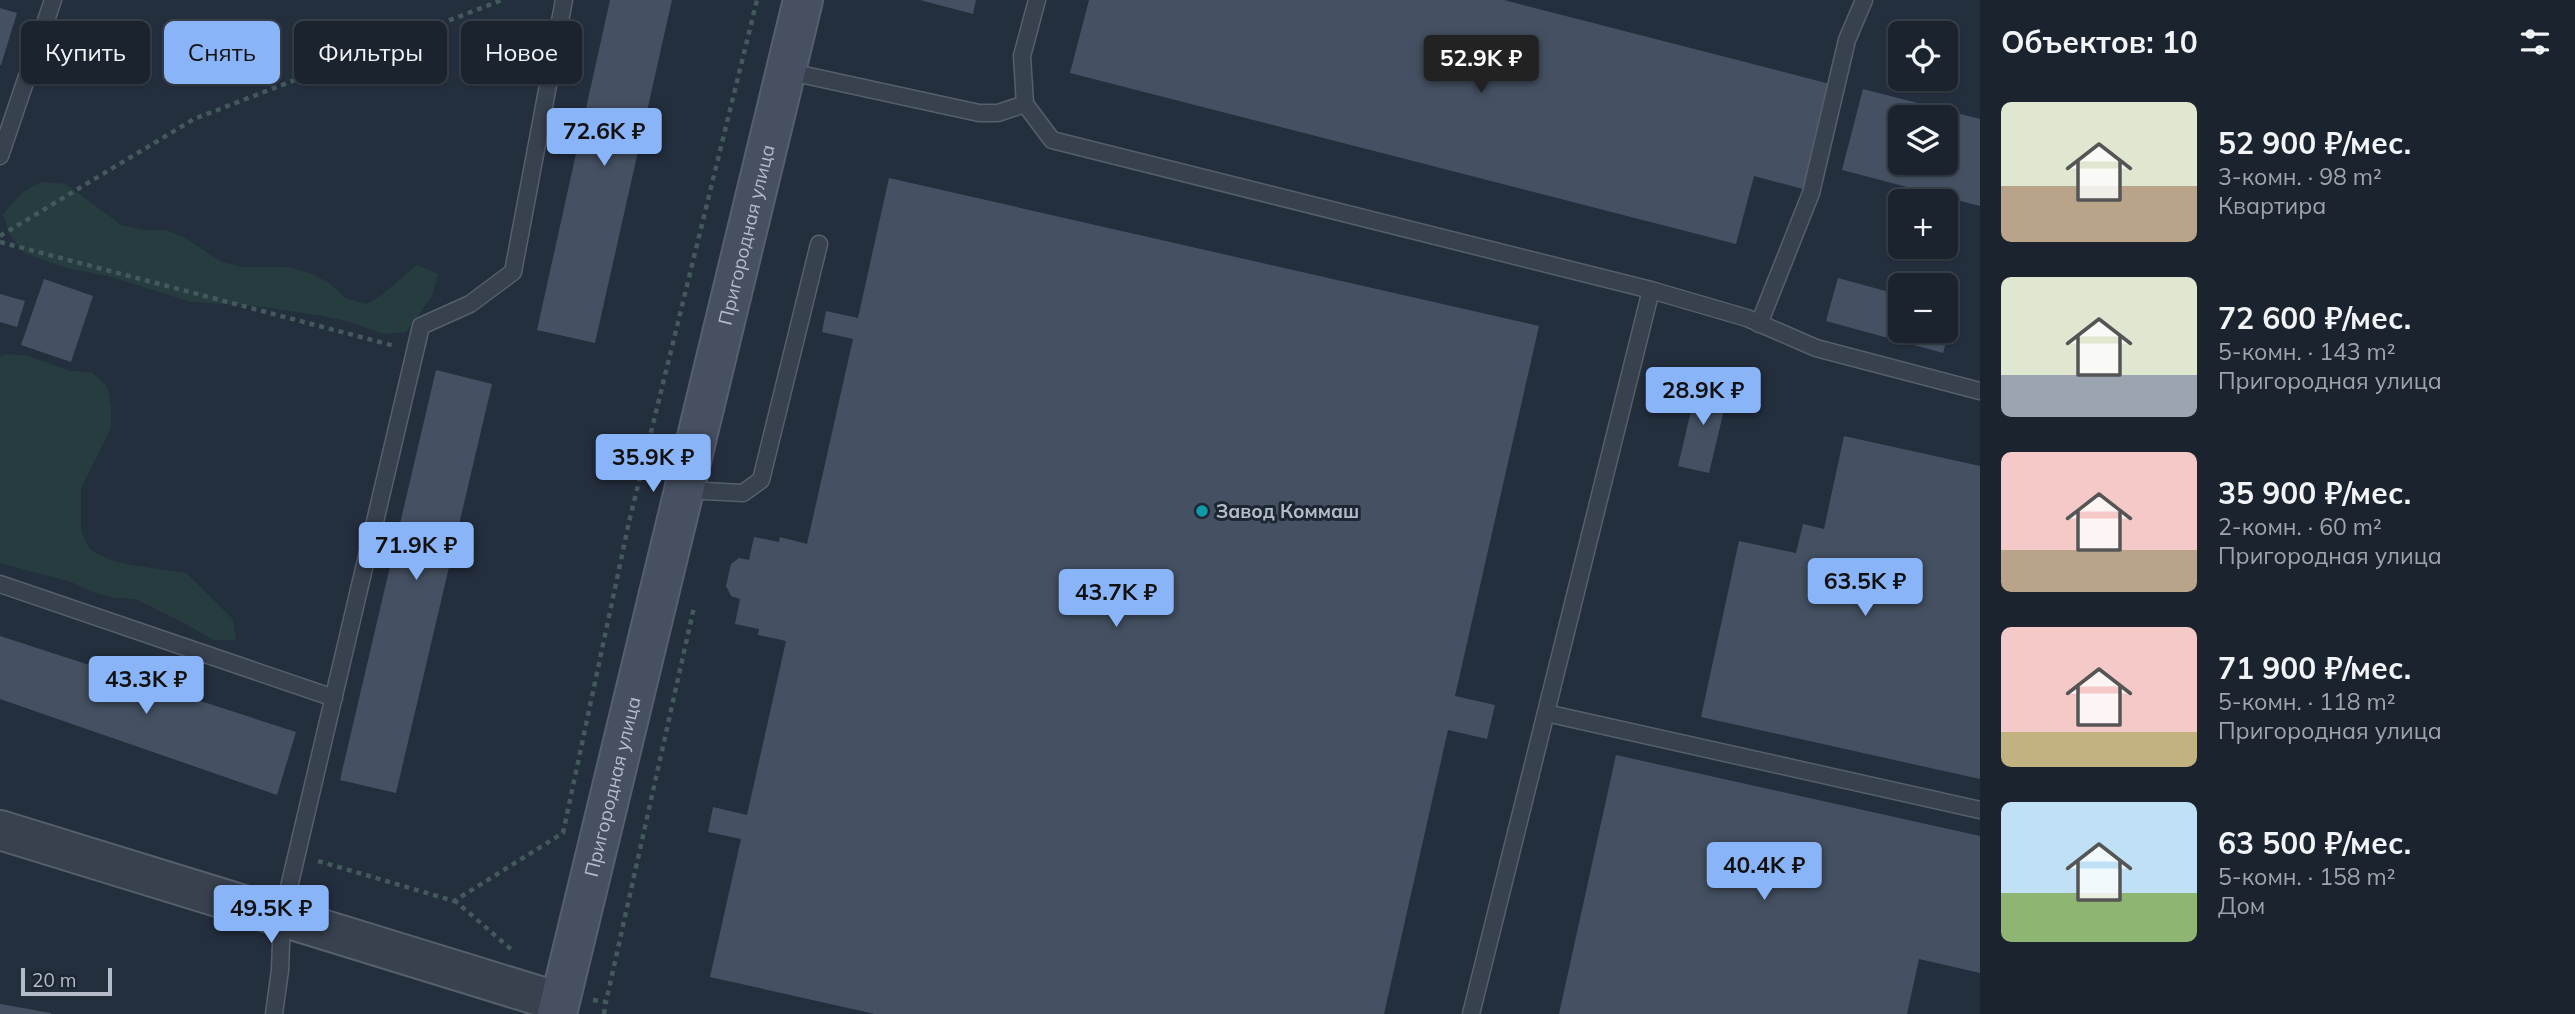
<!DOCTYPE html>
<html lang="ru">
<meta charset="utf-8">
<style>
:root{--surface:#1b232e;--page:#242b36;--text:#f1f3f6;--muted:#a0a4aa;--line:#39404a;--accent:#8ab4f8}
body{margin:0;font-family:Mulish,sans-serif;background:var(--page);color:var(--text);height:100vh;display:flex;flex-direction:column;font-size:26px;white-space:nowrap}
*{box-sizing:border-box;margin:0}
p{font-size:23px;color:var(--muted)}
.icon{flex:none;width:38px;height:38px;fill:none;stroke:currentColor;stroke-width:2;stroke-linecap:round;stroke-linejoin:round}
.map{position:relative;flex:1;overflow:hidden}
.details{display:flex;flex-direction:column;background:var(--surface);width:595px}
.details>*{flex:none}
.guide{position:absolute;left:21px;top:21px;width:665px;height:63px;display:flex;gap:14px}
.controls{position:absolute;left:1888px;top:21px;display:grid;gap:14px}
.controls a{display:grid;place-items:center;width:70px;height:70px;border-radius:10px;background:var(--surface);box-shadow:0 2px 5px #0004,0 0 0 2px var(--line);font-size:35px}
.scale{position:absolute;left:21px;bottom:18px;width:91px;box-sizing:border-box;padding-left:7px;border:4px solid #b4bcc9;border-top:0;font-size:19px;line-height:24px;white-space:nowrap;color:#b4bcc9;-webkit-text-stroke:5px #1d2633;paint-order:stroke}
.price{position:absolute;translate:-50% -60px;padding:0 16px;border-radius:7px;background:var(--accent);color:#111;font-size:23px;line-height:46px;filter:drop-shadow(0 2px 4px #0008)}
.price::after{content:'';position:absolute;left:50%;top:42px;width:21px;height:16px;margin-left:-10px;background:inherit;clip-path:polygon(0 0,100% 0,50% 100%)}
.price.active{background:#222;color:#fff}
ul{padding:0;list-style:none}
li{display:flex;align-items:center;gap:21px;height:175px;padding:0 21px}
li span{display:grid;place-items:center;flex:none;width:196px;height:140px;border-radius:10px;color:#555}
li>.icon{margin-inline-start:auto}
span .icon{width:84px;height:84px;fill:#fffc;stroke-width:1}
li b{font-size:30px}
h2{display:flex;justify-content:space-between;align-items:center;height:84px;padding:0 21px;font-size:30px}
.tag{padding:0 24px;border-radius:10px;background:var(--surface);box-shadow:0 2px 5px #0004,0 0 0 2px var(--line);font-size:24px;line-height:63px}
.tag.active{background:var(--accent);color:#111}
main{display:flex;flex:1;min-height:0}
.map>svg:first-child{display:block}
.green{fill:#263c3f}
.building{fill:#455162;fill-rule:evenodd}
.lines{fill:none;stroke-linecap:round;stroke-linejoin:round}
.service-casing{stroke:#565f6c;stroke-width:19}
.tertiary-casing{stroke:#565f6c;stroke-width:42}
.secondary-casing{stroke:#565f6c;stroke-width:42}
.path{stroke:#44595c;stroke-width:4.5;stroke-dasharray:5 5;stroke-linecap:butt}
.service{stroke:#38414e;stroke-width:16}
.tertiary{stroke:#38414e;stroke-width:38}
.secondary{stroke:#465061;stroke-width:38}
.culture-dot{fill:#0f9aa8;stroke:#1d2633;stroke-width:2.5}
.labels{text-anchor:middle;stroke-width:6;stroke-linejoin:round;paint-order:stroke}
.street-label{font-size:19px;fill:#b4bcc9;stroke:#1d2633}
.poi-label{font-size:19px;font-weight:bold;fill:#b4bcc9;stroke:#1d2633;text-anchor:start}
</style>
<main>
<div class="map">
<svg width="1980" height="1014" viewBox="0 0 1980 1014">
<rect width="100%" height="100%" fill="#242f3e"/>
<!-- green -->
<path class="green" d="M44,182l22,2 55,41 22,5h23l19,8 37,24 21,5h44l23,6 19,10 16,15 21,6c21,-10 33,-26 51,-39l21,9 -6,22 -26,36 -22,2 -41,-14 -21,-4 -65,-10 -66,-4 -83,-26 -42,-8 -42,-15 -13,-17 -8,-21c11,-15 22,-28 41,-33z
M7,354l21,2 42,15 21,1 16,14 4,20v22l-30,60v43l9,19 20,10 22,5 54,8 47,46 3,21h-22l-38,-21 -41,-20 -21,-1 -22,-6 -21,-10 -71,-19v-206z"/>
<!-- building -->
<path class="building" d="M610,0h62l-77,343 -58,-13z
M920,0h56l-3,14z
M1089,0h415l326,84 -27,105 -49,-13 -18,68 -666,-171z
M0,8l17,5 -16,52h-1z
M1863,89l117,30v87l-138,-36zM1900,117h46v46h-46z
M889,178l650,148 -84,370 40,9 -8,34 -39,-9 -64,284h-509l-165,-37 31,-138 -33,-7 5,-25 34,8 39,-174 -28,-6 1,-6 -24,-5 5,-25 -9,-3 -5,-10 5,-22 8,-6 10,2 5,-23 25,5 1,-5 27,7 46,-205 -31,-7 4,-21 32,7z
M1838,278l62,17v36h46v-23l9,2 -12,43 -117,-32z
M44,279l49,17 -22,66 -50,-17z
M0,294l25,7 -8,26 -17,-5z
M436,370l56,14 -96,409 -56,-13z
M1698,381l31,8 -20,84 -31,-7z
M1844,436l136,30v313l-279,-62 38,-176 57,12 7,-29 21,5z
M0,636l296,96 -19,63 -277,-96z
M1616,755l364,81v137l-61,-14 -12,55h-348z
M0,1004l51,9v1h-51z"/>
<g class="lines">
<defs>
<path id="service" d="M1037,0l-15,56 3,48 27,36 599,150 96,28 69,30 164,43
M786,71l193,42h19l27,-9
M0,156l53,-156
M1759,324l52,-131 36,-153 17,-40
M684,490l59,3 18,-13 58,-236
M0,584l334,114
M1546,713l434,97
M274,1014l6,-44 2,-53 139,-591 49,-22 43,-32 51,-272
M1471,1014l180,-724"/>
<path id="tertiary" d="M0,830l559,172"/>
<g id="secondary">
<path id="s1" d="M557,1014l246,-1014"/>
</g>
</defs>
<!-- service casing -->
<use href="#service" class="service-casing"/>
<!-- tertiary casing -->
<use href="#tertiary" class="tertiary-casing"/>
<!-- secondary casing -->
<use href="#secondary" class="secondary-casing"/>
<!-- path -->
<path class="path" d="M0,236l194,-117 308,-119
M0,242l395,104
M318,861l136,40 109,-68 66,-311 128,-522
M454,900l58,50
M593,1000l13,2 88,-395
M604,1014l2,-12"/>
<!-- service -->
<use href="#service" class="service"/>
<!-- tertiary -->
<use href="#tertiary" class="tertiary"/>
<!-- secondary -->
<use href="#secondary" class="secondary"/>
</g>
<!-- markers -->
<circle class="culture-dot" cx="1202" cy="511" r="7"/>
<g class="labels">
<!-- street labels -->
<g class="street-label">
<text dy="7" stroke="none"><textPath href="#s1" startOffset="802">Пригородная улица</textPath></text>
<text dy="7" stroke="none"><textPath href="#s1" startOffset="234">Пригородная улица</textPath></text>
</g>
<!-- poi labels -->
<g class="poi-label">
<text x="1216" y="518">Завод Коммаш</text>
</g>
</g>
</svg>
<div class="controls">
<a><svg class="icon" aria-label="locate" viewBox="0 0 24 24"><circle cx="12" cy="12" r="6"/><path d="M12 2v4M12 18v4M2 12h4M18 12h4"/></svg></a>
<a><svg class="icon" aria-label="layers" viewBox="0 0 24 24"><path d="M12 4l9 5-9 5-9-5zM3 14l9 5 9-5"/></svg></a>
<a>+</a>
<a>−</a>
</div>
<div class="scale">20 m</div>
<b class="price active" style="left:1481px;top:95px">52.9K ₽</b>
<b class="price" style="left:604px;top:168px">72.6K ₽</b>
<b class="price" style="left:1703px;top:427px">28.9K ₽</b>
<b class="price" style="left:653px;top:494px">35.9K ₽</b>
<b class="price" style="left:416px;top:582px">71.9K ₽</b>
<b class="price" style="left:1865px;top:618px">63.5K ₽</b>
<b class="price" style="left:1116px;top:629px">43.7K ₽</b>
<b class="price" style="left:146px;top:716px">43.3K ₽</b>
<b class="price" style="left:1764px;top:902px">40.4K ₽</b>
<b class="price" style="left:271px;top:945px">49.5K ₽</b>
<div class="guide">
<a class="tag">Купить</a>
<a class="tag active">Снять</a>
<a class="tag">Фильтры</a>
<a class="tag">Новое</a>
</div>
</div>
<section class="details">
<h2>Объектов: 10<svg class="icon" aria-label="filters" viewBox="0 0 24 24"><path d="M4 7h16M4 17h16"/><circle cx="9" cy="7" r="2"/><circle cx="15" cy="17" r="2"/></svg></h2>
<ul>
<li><span style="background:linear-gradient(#dfe7d0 60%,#b9a48a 0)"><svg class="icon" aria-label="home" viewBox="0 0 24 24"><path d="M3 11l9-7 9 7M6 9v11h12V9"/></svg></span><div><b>52 900 ₽/мес.</b><p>3-комн. · 98 m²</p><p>Квартира</p></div></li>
<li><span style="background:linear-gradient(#dfe7d0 70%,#9aa5b1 0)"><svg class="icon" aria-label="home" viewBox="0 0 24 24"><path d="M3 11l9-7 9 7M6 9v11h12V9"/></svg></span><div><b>72 600 ₽/мес.</b><p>5-комн. · 143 m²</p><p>Пригородная улица</p></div></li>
<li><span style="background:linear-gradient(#f6c9c9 70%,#b9a48a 0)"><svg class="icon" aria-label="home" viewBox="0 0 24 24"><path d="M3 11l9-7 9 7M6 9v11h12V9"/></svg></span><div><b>35 900 ₽/мес.</b><p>2-комн. · 60 m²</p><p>Пригородная улица</p></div></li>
<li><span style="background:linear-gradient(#f6c9c9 75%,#c2b280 0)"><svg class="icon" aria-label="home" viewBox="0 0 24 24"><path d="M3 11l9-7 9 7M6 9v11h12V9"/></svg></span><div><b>71 900 ₽/мес.</b><p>5-комн. · 118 m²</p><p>Пригородная улица</p></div></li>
<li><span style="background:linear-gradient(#bfe0f5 65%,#8fb573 0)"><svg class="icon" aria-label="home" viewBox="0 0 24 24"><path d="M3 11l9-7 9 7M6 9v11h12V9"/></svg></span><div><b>63 500 ₽/мес.</b><p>5-комн. · 158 m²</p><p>Дом</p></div></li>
</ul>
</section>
</main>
